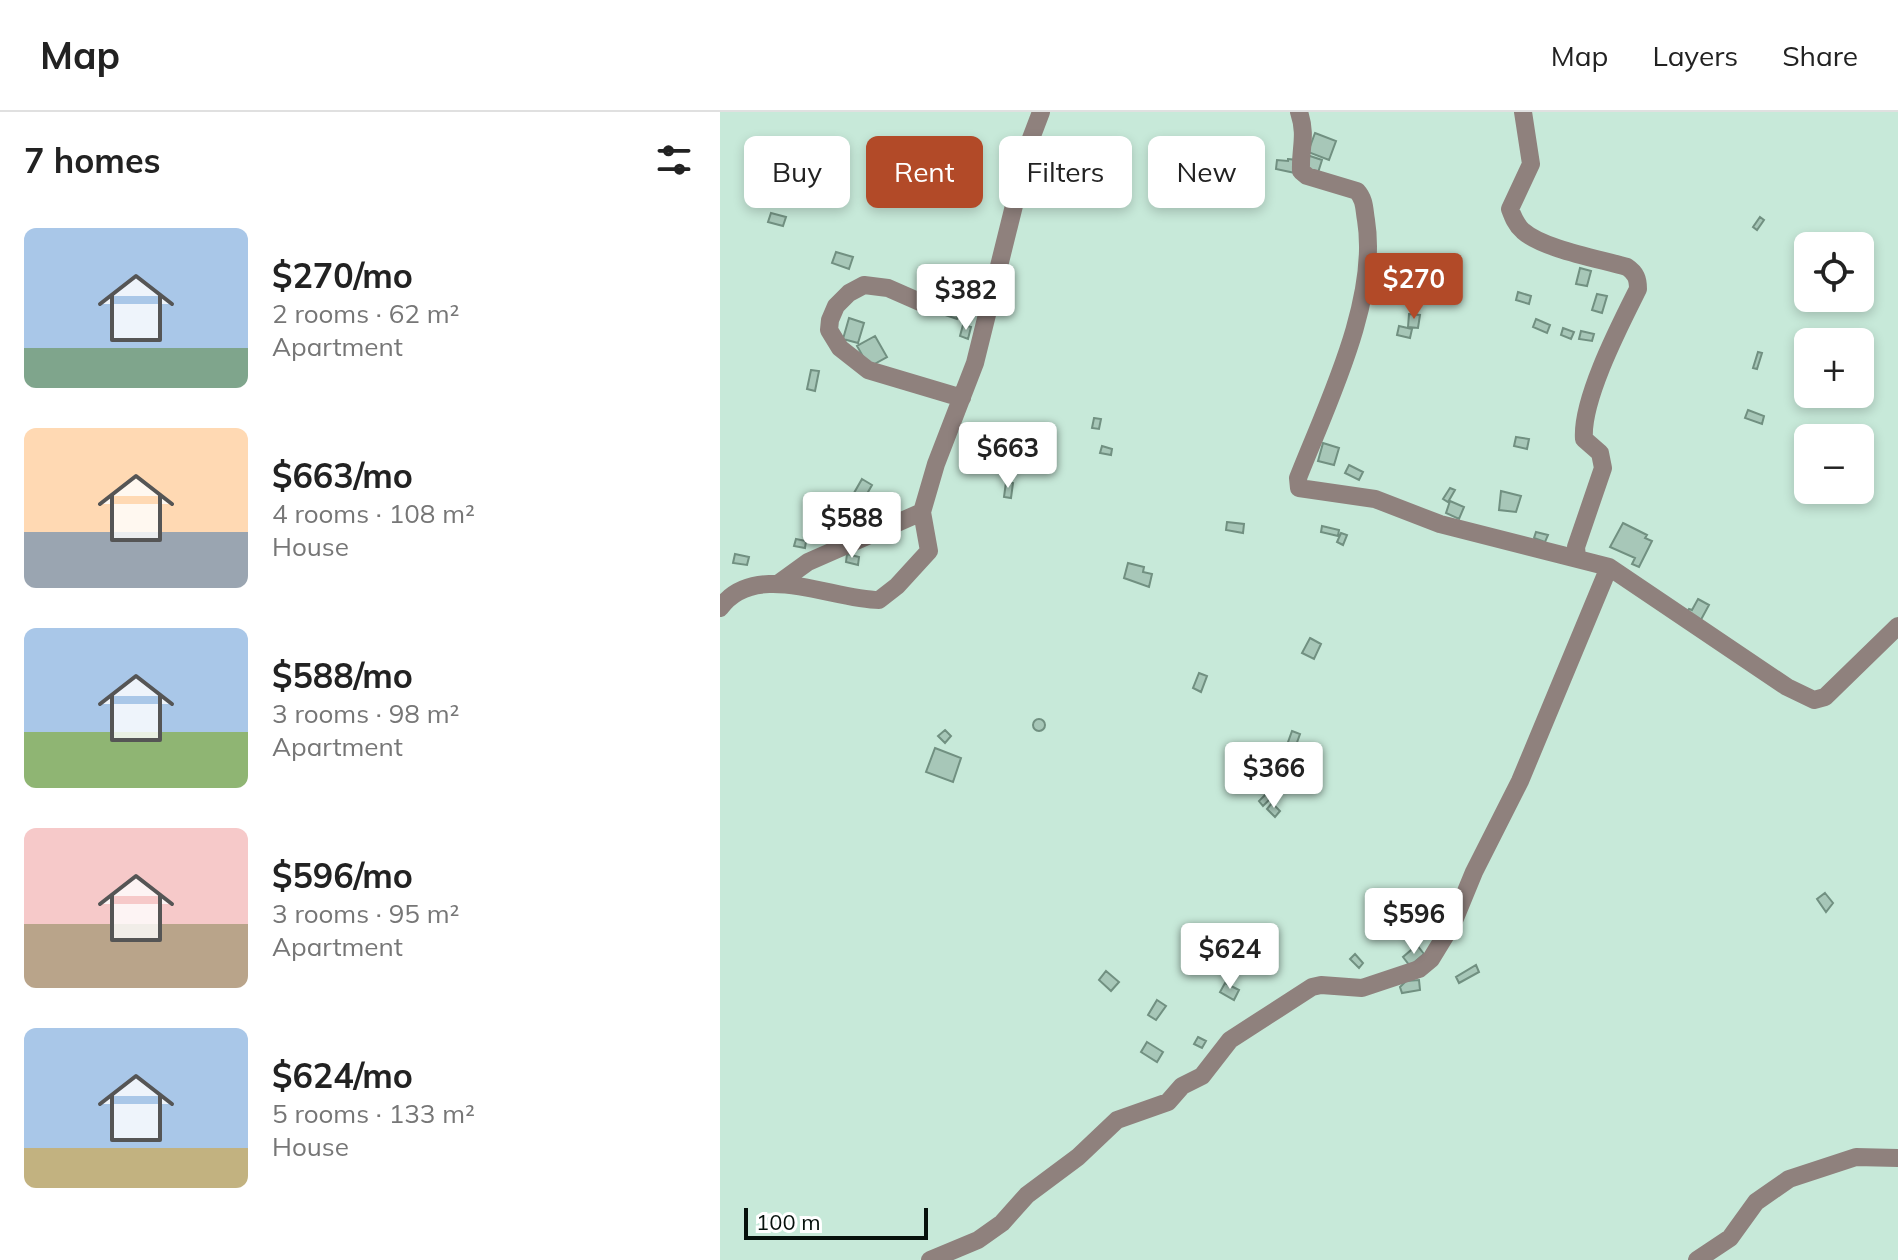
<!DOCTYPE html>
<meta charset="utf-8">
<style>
:root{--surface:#fff;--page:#f6f6f6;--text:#222;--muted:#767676;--line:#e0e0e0;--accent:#b24a28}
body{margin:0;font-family:Mulish,sans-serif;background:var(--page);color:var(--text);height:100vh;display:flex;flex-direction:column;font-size:30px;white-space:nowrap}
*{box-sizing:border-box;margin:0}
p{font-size:26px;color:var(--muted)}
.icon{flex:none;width:44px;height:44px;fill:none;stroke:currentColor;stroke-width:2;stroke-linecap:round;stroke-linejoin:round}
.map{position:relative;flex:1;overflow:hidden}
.side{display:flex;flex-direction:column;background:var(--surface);width:720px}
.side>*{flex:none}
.hud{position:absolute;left:24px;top:24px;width:760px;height:72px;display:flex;gap:16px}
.controls{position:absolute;left:1074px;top:120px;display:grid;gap:16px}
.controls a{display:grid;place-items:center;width:80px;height:80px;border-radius:12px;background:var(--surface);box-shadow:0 4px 12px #0003;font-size:40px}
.scale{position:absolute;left:24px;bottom:20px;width:184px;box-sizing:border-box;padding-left:8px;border:4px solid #06110c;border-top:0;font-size:22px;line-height:28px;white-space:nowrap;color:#06110c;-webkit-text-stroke:6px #fff;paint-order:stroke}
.price{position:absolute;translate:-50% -68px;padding:0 18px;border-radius:8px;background:#fff;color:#222;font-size:26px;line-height:52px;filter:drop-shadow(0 2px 4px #0008)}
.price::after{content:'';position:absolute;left:50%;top:48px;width:24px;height:18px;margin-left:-12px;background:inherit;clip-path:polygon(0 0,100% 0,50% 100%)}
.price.selected{background:var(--accent);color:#fff}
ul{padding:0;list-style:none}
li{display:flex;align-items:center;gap:24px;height:200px;padding:0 24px}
li span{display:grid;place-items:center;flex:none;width:224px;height:160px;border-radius:12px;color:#555}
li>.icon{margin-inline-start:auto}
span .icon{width:96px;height:96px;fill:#fffc;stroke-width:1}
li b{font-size:34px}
h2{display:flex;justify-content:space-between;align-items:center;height:96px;padding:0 24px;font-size:34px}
.tag{padding:0 28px;border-radius:12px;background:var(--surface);box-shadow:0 4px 12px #0003;font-size:28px;line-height:72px}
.tag.selected{background:var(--accent);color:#fff}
header{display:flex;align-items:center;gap:48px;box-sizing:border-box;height:112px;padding:0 40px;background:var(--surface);border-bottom:2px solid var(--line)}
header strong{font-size:38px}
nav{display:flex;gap:44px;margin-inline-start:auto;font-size:28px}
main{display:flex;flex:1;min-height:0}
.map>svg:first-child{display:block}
.building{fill:#a7c7b8;stroke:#719081;stroke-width:2}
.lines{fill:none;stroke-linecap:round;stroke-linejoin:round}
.minor{stroke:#8f817d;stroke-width:18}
</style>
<header>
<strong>Map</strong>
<nav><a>Map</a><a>Layers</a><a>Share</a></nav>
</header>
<main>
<section class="side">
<h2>7 homes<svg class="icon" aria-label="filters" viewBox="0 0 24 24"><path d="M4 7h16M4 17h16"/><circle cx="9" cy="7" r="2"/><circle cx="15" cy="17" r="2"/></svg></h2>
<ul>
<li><span style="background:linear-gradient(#a9c7e8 75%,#7fa58c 0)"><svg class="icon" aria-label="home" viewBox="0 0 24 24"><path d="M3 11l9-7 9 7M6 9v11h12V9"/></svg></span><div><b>$270/mo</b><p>2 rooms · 62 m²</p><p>Apartment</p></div></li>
<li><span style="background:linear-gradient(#ffd9b3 65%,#9aa5b1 0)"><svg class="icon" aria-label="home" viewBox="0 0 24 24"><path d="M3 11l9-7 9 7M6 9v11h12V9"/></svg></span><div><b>$663/mo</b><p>4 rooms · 108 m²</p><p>House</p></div></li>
<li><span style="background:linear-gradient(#a9c7e8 65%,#8fb573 0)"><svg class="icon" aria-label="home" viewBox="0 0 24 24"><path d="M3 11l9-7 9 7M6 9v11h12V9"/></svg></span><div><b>$588/mo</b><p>3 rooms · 98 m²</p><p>Apartment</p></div></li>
<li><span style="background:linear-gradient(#f6c9c9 60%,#b9a48a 0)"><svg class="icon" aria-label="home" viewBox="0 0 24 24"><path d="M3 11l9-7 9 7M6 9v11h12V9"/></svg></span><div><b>$596/mo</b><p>3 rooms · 95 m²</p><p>Apartment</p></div></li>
<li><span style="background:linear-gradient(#a9c7e8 75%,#c2b280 0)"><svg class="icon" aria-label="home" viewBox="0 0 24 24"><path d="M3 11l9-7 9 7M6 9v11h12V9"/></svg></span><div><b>$624/mo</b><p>5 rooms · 133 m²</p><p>House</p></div></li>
</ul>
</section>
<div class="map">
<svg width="1178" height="1148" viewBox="0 0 1178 1148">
<rect width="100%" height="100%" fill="#c7e9d9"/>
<!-- building -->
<path class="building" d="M595,21l21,8 -7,19 -21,-8z
M584,42l18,6 -6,19 -18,-6z
M568,47l9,1 -2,13 -19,-4 1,-9 11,1z
M51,101l15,4 -3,9 -15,-4z
M1040,105l4,3 -7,10 -4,-3z
M116,140l17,5 -4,12 -17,-6z
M860,156l11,3 -4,15 -11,-2z
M232,176l14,6 -9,25 -21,-7 5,-12 6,2z
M798,180l13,4 -2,8 -13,-4z
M877,182l10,2 -5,17 -10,-3z
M689,202l11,1 -2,13 -10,-1z
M129,206l15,5 -6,20 -15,-4z
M816,207l14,6 -3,8 -14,-6z
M243,213l8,2 -3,12 -8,-3z
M679,214l13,3 -2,9 -13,-3z
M843,216l11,4 -3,7 -10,-4z
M861,219l13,3 -2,7 -13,-2z
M155,224l12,21 -18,10 -12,-21z
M1038,240l4,1 -5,16 -4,-1z
M91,258l8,1 -4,20 -8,-2z
M1028,298l16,6 -2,8 -17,-6z
M374,306l7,1 -2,10 -7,-1z
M796,325l13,2 -2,10 -13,-3z
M603,331l16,5 -5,17 -16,-4z
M382,334l10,3 -1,6 -11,-2z
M629,353l14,7 -4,8 -14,-7z
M142,367l10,6 -8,14 -10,-6z
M286,370l7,1 -2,15 -7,-1z
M730,376l5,2 -7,12 -5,-3z
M781,379l20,5 -5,16 -17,-2z
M165 388a7 7 0 1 1 14 0a7 7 0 1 1-14 0Z
M730,389l14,6 -5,12 -13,-6z
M507,410l17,2 -1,9 -17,-3z
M903,411l24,12 -2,3 7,3 -13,26 -7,-3 3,-6 -25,-11z
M602,414l17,4 -1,6 -17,-4z
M816,420l12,3 -3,7 -11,-4z
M621,421l6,2 -4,10 -6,-3z
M76,427l10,2 -1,7 -11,-2z
M15,442l14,3 -2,8 -14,-2z
M127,442l12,3 -1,8 -12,-3z
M408,451l16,4 -1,5 9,2 -3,13 -25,-9z
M978,487l11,6 -12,22 -10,-15 2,-3 3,1z
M590,526l11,6 -7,15 -12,-6z
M479,561l8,3 -6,16 -8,-4z
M313 613a6 6 0 1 1 12 0a6 6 0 1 1-12 0Z
M225,618l6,6 -6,7 -7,-7z
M572,619l8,3 -5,14 -8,-3z
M215,636l26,10 -8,24 -27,-10z
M546,682l4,5 -7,7 -4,-5z
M552,691l8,8 -5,6 -8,-8z
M668,778l15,11 -7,9 -15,-12z
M1105,781l8,10 -7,9 -9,-13z
M697,833l7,9 -14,12 -7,-9z
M635,842l8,9 -4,5 -9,-9z
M756,853l3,7 -20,11 -3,-6z
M386,859l13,11 -8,9 -12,-11z
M699,868l1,10 -18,3 -2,-6 6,-6z
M505,871l14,7 -5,10 -14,-8z
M437,888l9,6 -10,14 -8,-5z
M478,925l8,4 -4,7 -8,-4z
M427,930l16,10 -6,10 -16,-10z"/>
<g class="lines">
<!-- minor -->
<path class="minor" d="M579,0c8,24 1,36 2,59l6,5 50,15c8,9 7,18 9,29 13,80 -39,184 -68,258l1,10 76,11 65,25 169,43 178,120 27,13 11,-3 73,-71
M803,0l8,52 -21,45c3,8 6,16 13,22 20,18 77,28 104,36 9,6 11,12 11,22 -18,36 -57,111 -54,150l16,14 3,15 -27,79 1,11
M209,194l-41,-18 -24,-3 -15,8 -13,13 -6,14 -1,10 11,18 28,22 94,28
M59,471l29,-21 114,-50
M0,496c35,-49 112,-8 159,-8l18,-14 32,-35 -7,-39 14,-48 39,-101 55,-222 11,-29
M210,1148l48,-20 24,-17 25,-28 51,-38 39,-37 51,-18 14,-16 20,-10 28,-36 82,-53 9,-2 41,3 57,-19 12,-10 22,-36 21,-51 46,-91 89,-214
M977,1148l33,-22 26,-36 33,-23 67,-22 42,1"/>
</g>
</svg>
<div class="controls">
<a><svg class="icon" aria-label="locate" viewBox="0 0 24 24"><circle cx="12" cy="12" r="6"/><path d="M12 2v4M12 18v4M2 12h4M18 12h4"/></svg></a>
<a>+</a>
<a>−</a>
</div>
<div class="scale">100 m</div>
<b class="price selected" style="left:694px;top:209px">$270</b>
<b class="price" style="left:246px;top:220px">$382</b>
<b class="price" style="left:288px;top:378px">$663</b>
<b class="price" style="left:132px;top:448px">$588</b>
<b class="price" style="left:554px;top:698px">$366</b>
<b class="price" style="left:694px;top:844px">$596</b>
<b class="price" style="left:510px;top:879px">$624</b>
<div class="hud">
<a class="tag">Buy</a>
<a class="tag selected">Rent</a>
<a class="tag">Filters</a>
<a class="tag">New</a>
</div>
</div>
</main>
